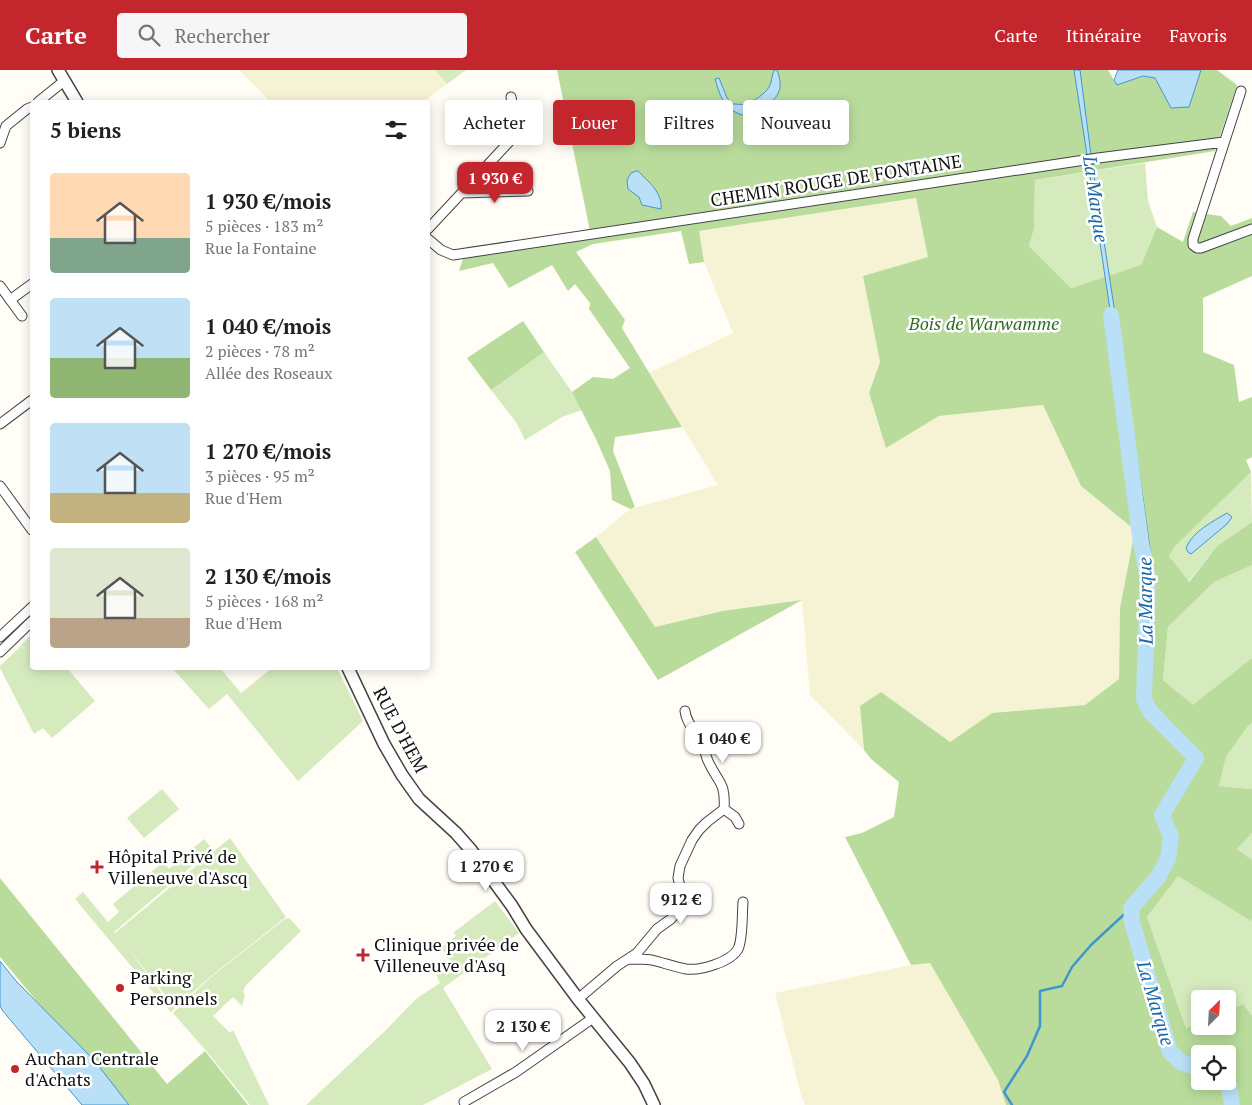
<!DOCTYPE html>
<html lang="fr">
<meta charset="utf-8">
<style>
:root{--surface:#fff;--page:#f6f6f6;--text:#202124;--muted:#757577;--accent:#c4262e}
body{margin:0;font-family:"PT Serif",serif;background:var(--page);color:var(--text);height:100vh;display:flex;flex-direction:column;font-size:19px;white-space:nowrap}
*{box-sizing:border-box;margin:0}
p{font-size:16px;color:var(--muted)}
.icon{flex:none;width:28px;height:28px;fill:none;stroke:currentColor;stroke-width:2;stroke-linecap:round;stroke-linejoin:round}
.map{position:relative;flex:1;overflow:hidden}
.side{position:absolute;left:30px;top:30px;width:400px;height:570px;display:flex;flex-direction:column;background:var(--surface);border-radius:5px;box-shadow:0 2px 12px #0003}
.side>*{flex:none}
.top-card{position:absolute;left:445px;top:30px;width:475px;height:45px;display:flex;gap:10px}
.needle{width:32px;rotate:24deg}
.buttons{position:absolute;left:1191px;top:920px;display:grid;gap:10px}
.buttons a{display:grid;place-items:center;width:45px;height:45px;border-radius:5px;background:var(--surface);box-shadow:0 2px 12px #0003;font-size:25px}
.price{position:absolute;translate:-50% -42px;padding:0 11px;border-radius:10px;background:#fff;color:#222;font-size:16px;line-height:32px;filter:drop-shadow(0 1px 2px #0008)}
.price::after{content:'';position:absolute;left:50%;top:30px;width:15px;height:11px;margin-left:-8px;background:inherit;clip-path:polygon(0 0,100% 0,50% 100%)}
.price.current{background:var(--accent);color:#fff}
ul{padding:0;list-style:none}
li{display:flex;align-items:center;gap:15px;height:125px;padding:0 20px}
li span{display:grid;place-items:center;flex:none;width:140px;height:100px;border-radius:5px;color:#555}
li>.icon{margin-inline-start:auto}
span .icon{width:60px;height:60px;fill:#fffc;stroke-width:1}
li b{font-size:21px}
h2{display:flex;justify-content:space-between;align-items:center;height:60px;padding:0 20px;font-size:21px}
.pill{padding:0 18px;border-radius:5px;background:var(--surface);box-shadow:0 2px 12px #0003;font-size:18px;line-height:45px}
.pill.current{background:var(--accent);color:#fff}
header{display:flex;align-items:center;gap:30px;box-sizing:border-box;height:70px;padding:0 25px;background:var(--accent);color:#fff}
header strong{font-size:24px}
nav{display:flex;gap:28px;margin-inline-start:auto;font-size:18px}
.search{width:350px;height:45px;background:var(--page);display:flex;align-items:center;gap:12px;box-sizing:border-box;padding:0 18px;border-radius:5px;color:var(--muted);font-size:19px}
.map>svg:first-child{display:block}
.farmland{fill:#f6f3d4}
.green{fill:#d5ebbd}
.forest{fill:#b9dc9c;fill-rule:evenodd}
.water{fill:#b9e0f7;stroke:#3f96cf}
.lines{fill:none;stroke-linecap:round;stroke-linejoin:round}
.stream{stroke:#3f96cf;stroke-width:2.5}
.river{stroke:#b9e0f7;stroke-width:16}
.minor-casing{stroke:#444;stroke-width:11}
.tertiary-casing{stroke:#444;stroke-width:14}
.minor{stroke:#fff;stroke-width:9}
.tertiary{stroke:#fff;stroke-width:11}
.poi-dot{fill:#c4262e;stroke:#fff;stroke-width:2}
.labels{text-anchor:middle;stroke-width:5;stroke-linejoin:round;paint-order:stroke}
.street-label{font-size:18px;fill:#111;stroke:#fff}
.park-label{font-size:18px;font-style:italic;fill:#2f6b1f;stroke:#fff}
.poi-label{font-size:18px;fill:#111;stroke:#fff;text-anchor:start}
.water-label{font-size:19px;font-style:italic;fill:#1768a6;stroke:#fff}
</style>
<header>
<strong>Carte</strong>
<div class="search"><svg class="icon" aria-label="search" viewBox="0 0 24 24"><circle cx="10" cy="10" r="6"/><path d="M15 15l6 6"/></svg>Rechercher</div>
<nav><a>Carte</a><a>Itinéraire</a><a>Favoris</a></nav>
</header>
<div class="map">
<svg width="1252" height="1035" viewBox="0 0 1252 1035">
<rect width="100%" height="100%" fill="#fffdf5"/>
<!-- farmland -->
<path class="farmland" d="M239,0h196l12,14 -24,18h-152z
M916,128l13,59 -66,19 17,86 -11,31 17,55 53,-32 104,-11 38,81 54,44 -15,78 -1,71 -34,26 -93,8 -42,29 -90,-36 4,44 -54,-55 -8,-95 -80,11 -67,16 -59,-90 34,-28 88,-24 -69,-112 84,-40 -29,-71 -6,-31z
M930,893l68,117 8,25h-201l-4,-10 -26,-102 136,-28z"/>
<!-- green -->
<path class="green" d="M435,0h31l-19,14z
M1145,93l3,38 9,26 -16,38 -70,23 -42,-42 5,-17 1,-49z
M544,282l28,40 10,18 -20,7 -37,23 -9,-18 -25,-32z
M1251,402l1,50 -35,24 -29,36 -19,-26 5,-10z
M1252,495v93l-59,48 -30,-26 5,-53 46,-45z
M32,564v34h35l-16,13 16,-13 28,33 -43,37 -9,-10 -9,6 -34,-66v-2l21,-20 5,5 -5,-6z
M172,598h48l21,25 31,-25h65l26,53 -65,60 -71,-87 -18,15z
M1252,653v66l-33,-3 7,-29 22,-31z
M162,719l17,20 -35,29 -17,-20z
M1252,763v27l-15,-11z
M230,768l56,79 -76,60 -39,35 -6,-7 4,-5 -45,-57 42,56 -4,4 -87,-104 8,-7 25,30 11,-10 -6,-8 50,-42 6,7 35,-30 8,10 -98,83 1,1z
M1178,806l72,44 2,-1v96l-9,-11 -15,7v-12h-28v23l-14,6 -39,-111z
M495,831l24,32 -76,55 49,81 -69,36h-117l78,-73 32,-33 24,-16 -5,-11 17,-10 -11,-14 15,-12 -2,-4z
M289,848l12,13 -55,54 -3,6 2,4 -3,11 -9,-9 -20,19 17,17 3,-3 36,75h-19l-42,-52 -35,-40 38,-36 74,-58z"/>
<!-- forest -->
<path class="forest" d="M557,0h551l9,15 26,-9 12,1 34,29 12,-36h16l20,15 -22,66 -180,29 -1,49 -5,17 42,42 70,-23 16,-38 26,15 10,-30 28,4 10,10 21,-8v58l-49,22v54l31,13 5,37 13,-5v60l-6,3 5,12 -76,74 -6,10 20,26 28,-36 35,-24v43l-38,17 -46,45 -5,53 30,25 59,-47v65l-4,3 -22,31 -7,29 33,3v44l-15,16 15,11v59l-1,2 -73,-45 -31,41 39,111 14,-6v4h28v-15l15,-7 9,11v90h-246l-8,-25 -68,-117 -19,2 -66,-128 17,-4 32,-16 5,-35 -28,-23 -7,-9 -4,-44 21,-14 69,50 42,-29 93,-8 34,-26 1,-71 15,-78 -54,-44 -38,-81 -104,11 -53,32 -17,-55 11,-31 -17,-86 65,-19 -12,-59 -217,33 5,31 -15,2 -8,-33 -88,13 -17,8 49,68 -3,8 60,99 -67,10 -2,14 22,56 -5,2 -18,-9 -2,-29 -14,-32 -24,-47 21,-15 20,2 17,-11 -41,-59 1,-6 -15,-19 -7,7 -16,-26 -43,23 -16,-25 -34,8 8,-24 123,-16zM1200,984h28v27h-28z
M523,251l21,31 -53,38 -24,-32z
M596,467l59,90 67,-16 80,-11 -144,80 -83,-128z
M0,808l167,206 38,-33 43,54h-125l-123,-148z"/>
<!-- water -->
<path class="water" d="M774,0h3c12,30 -12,36 -35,45 -19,-7 -21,-17 -27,-36l4,-1 8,20 6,6c4,0 9,1 12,0 7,-1 23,-12 25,-19 2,-5 2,-10 4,-15z
M1074,0h6l11,85h-4z
M1118,0h83l-12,37 -18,1 -16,-30 -12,-2 -26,9 -3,-5z
M1088,92h4l51,336 7,51 1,33h-6v-32l-1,-12z
M636,101h2c10,10 25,22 23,38l-19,-4 -3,-8 -11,-8 -1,-9 4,-7z
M1227,443l5,4 -5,7 -36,30 -3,-2 -2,-4c7,-17 26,-26 41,-35z
M0,891l16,20 78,79 35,45h-47l-80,-95 -2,-5z"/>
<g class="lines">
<!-- stream -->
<path class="stream" d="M1012,1035l-8,-13 23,-36 13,-30v-35l22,-5 10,-19 19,-22 40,-37"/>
<!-- river -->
<path class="river" d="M1111,245l30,228 7,35 -4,121 5,11 47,48 -34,57 9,22 -3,22 -10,18 -27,31 1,14 38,130 11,10 19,7
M1225,1011l4,5 3,19"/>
<defs>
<path id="minor" d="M1241,21l-48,148v6l4,3h4l51,-19
M38,32l26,-21
M0,73l6,-17 21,-17 5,-2
M462,123l66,-2
M428,159l81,-87c11,-16 5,-28 2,-45
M428,169l13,11 12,5 645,-97 126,-16
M0,216l22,30
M10,230l22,-16
M0,354l32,-24
M0,416l32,44
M0,567l32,-30
M0,582l32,-31
M685,641c1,12 11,21 17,31 3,6 3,13 6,19 10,22 18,21 16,48l11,8 4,7
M629,889c8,0 15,0 23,1 12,3 23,7 34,9 14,2 45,-7 52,-20 5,-10 4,-35 5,-47
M578,929l39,-33 20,-13 20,-24 14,-10 9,-11 3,-9 -5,-21 2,-12 12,-26 7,-10 8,-8 17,-13
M464,1032l52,-30 77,-54"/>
<path id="tertiary" d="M58,0l19,32
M348,598l36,76 18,31 17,24 37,34 15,17 41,56 14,23 52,70 52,64 14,21 10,21"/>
</defs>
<!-- minor casing -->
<use href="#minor" class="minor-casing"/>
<!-- tertiary casing -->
<use href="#tertiary" class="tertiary-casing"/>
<!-- minor -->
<use href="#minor" class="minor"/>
<!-- tertiary -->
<use href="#tertiary" class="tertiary"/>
</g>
<!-- markers -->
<g class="poi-dot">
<path d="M94.5 789.5h5v5h5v5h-5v5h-5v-5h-5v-5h5z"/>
<path d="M360.5 877.5h5v5h5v5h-5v5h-5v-5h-5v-5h5z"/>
<circle cx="120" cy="918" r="5"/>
<circle cx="15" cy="999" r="5"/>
</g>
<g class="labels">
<!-- street labels -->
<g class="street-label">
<text transform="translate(836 111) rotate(-9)" y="6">CHEMIN ROUGE DE FONTAINE</text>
<text transform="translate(400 660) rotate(62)" y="6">RUE D'HEM</text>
</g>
<!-- park labels -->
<g class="park-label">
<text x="984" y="260">Bois de Warwamme</text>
</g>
<!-- poi labels -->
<g class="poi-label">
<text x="108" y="793">Hôpital Privé de<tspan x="108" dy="21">Villeneuve d'Ascq</tspan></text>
<text x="374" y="881">Clinique privée de<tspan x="374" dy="21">Villeneuve d'Asq</tspan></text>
<text x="130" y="914">Parking<tspan x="130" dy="21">Personnels</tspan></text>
<text x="25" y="995">Auchan Centrale<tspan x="25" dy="21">d'Achats</tspan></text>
</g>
<!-- water labels -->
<g class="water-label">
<text transform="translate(1096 129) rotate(82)" y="7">La Marque</text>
<text transform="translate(1145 531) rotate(-91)" y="7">La Marque</text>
<text transform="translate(1156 933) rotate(73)" y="7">La Marque</text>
</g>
</g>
</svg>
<div class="buttons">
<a><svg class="needle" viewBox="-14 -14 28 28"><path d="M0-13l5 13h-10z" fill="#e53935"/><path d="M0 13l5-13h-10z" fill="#757577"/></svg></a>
<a><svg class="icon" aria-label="locate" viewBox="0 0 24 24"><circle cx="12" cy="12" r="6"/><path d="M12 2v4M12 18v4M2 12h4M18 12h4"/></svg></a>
</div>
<b class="price current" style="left:495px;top:134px">1 930 €</b>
<b class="price" style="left:723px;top:694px">1 040 €</b>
<b class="price" style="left:486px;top:822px">1 270 €</b>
<b class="price" style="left:681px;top:855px">912 €</b>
<b class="price" style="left:523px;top:982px">2 130 €</b>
<div class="top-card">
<a class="pill">Acheter</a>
<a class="pill current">Louer</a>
<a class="pill">Filtres</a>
<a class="pill">Nouveau</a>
</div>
<section class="side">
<h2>5 biens<svg class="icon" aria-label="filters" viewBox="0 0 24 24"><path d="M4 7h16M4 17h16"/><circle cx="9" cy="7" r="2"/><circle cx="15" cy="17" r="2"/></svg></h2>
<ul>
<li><span style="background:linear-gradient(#ffd9b3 65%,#7fa58c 0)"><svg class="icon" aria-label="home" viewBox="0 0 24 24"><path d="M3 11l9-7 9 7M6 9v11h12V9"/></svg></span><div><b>1 930 €/mois</b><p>5 pièces · 183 m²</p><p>Rue la Fontaine</p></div></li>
<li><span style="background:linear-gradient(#bfe0f5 60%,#8fb573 0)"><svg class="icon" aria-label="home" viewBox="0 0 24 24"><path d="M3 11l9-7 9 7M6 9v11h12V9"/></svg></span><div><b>1 040 €/mois</b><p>2 pièces · 78 m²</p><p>Allée des Roseaux</p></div></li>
<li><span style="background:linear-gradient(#bfe0f5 70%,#c2b280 0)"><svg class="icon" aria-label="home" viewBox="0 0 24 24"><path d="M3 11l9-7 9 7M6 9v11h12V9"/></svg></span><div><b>1 270 €/mois</b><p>3 pièces · 95 m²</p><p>Rue d'Hem</p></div></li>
<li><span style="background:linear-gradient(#dfe7d0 70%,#b9a48a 0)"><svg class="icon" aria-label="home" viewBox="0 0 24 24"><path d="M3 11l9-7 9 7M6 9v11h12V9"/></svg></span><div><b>2 130 €/mois</b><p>5 pièces · 168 m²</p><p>Rue d'Hem</p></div></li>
</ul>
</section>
</div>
